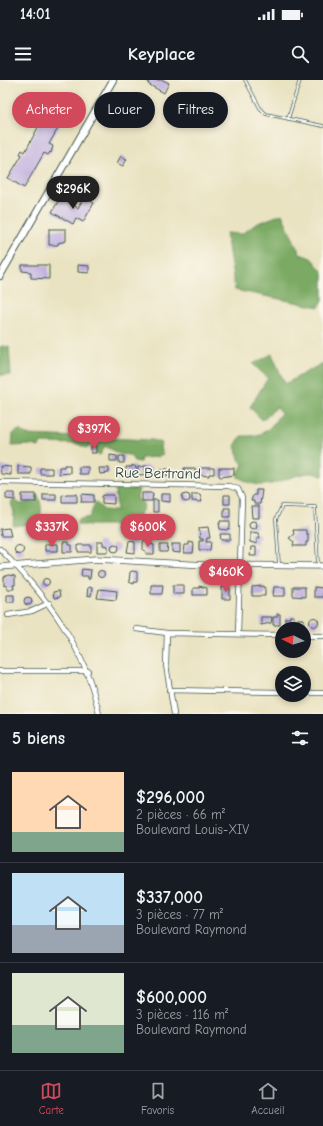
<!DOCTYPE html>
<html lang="fr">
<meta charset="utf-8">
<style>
:root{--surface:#171b24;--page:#242831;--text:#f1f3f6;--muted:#9ea1a6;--line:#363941;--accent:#d1495b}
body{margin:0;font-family:"Comic Neue",sans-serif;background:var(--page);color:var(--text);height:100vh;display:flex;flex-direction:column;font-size:15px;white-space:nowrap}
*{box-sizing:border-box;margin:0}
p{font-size:13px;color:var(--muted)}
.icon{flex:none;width:22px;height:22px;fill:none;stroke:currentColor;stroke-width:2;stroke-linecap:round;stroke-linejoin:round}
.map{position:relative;height:634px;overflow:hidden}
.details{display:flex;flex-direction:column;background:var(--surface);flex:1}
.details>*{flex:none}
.top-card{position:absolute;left:12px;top:12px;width:299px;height:36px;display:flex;gap:8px}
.needle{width:26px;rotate:275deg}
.tools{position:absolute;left:275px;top:542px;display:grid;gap:8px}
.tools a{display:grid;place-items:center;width:36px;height:36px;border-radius:50%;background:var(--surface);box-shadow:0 2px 6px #0003;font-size:20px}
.price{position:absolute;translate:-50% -34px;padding:0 9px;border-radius:14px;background:var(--accent);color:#fff;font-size:13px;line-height:26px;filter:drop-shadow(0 1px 2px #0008)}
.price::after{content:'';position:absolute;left:50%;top:24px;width:12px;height:9px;margin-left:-6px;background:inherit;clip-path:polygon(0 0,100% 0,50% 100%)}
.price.on{background:#222;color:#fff}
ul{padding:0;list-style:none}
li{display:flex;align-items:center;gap:12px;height:100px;padding:0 12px}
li+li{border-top:1px solid var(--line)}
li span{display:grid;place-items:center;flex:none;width:112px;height:80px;border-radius:0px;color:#555}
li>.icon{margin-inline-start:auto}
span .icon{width:48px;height:48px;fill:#fffc;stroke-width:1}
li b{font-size:17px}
h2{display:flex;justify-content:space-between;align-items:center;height:48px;padding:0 12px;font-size:17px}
.tag{padding:0 14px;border-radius:18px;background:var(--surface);box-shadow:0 2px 6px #0003;font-size:14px;line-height:36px}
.tag.on{background:var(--accent);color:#fff}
.status{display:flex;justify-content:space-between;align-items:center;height:28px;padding:0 20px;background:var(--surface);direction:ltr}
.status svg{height:11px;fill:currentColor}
header{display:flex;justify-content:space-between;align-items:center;height:52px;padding:0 12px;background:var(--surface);font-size:18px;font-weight:700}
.tabs{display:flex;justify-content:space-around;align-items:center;height:56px;border-top:1px solid var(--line);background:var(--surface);font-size:11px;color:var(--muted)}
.tabs a{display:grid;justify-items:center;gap:2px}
.tabs .on{color:var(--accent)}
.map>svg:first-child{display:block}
.forest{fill:#7aaa64;stroke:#4c744c}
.building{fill:#beadde}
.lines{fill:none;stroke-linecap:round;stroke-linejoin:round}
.service-casing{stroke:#3d5649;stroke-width:3.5}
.minor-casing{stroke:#3d5649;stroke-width:6}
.tertiary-casing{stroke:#3d5649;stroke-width:7}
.secondary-casing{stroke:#3d5649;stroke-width:8}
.service{stroke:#fff;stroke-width:2}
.minor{stroke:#fff;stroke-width:4.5}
.tertiary{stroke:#fff;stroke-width:5.5}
.secondary{stroke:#fff;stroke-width:6}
.labels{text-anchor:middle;stroke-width:3;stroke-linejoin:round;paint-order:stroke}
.street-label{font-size:15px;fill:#1f3d34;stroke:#fbf7ec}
</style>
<div class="status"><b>14:01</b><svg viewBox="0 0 49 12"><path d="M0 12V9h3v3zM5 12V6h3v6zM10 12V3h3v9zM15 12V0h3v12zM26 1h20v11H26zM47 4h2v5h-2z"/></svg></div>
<header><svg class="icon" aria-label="menu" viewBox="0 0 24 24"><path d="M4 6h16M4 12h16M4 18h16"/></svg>Keyplace<svg class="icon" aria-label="search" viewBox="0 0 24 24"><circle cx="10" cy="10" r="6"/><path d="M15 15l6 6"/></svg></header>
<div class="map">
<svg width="323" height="634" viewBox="0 0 323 634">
<rect width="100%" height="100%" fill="#fbf7ec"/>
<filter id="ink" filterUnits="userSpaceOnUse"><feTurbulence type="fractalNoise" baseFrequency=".025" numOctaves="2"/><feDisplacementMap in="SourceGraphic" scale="8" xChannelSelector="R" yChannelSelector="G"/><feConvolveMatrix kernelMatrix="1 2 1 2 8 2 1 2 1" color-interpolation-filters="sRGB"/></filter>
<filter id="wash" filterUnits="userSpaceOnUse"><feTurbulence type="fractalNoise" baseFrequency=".012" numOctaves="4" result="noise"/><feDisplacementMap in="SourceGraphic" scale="16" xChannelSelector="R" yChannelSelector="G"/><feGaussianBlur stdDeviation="0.9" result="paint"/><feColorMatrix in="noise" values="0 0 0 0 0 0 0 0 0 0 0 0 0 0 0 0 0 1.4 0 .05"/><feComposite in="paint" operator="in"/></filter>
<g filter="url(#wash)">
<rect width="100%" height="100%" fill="#eae3c2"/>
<!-- forest -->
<path class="forest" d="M282,134l18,40 11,4 12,14v28l-4,7 -84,-17 -9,-57 16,1 14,-10z
M2,266l7,1 2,28h-11v-28z
M272,274l13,30 38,-21v113c-4,-1 -11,-4 -15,-3 -29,4 -41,23 -71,3l6,-12 -4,-5 -4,-13 6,-10c23,1 28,-6 40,-23l-4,-6 -15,13 -12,-13 18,-29 -15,-14z
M19,350l8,5 126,5 8,3 -1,6 3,5 -6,3 -16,1 -1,4 -6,-1 -4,-6 -11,-1 -14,-8 -5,9 -5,-2 -1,-9 -8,4 -8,-4 -37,-1 -2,4 -9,-2 -18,1 1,-12z
M115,409h24l-2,10 7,4 -1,7 -4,4 5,7 6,1 -1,3h-71l-1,-5 13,-3 5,-15 9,8 13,1z
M38,415c4,10 5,19 -1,28l-24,3 1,-14 -3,-9 3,-3 6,4 12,-2z"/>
<g id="blocks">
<!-- building -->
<path class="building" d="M145,0h18l6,3 -5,10 -16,-9 1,-2z
M112,28l12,7 -5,8 -12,-7z
M44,36l16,9 -11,19 4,2 -2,7 -1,-1 -2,3 -4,-2 -20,35 -16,-10 14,-23 -2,-1 2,-4 3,2z
M121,76l6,3 -4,7 -6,-3z
M84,117l10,6 -11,19 -7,-4 -3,6 -21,-12 8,-14 18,10z
M49,149h17v12l-8,2v2h-9z
M22,185h27v14l-18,-1v-6l-9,-1z
M78,185l11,1v7l-11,-1z
M91,366h5v7h-5z
M110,375l7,1v5h-7z
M119,376h5v7h-5z
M64,385h6v8l-11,1v-7h5z
M132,385l4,2v8l-10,-1v-7h6z
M0,386l11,1v8l-10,-1z
M18,386l13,1v7h-13z
M146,386l6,2v6l-14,1v-8z
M79,387h9v7h-9z
M40,388h12v6h-12z
M99,388h10v5l-9,1z
M184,388h11v7h-11z
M199,388h15v6h-5v2l-10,-1z
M219,388h15v7l-13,2 -2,-1z
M160,389h8v6h-8z
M256,410h6l-2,14h-6v-3h-3l2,-6h3z
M6,413h9v7l-9,-1z
M142,413h11l-1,8h-10z
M22,414h14v8h-14z
M43,414h13v6h-13z
M67,414h10v8h-15v-7z
M82,414l12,1v7h-13z
M161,414h9v8l-9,-1z
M192,414h8l2,8 -10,-1z
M182 418a4 4 0 1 1 8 0a4 4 0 1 1-8 0Z
M105,415h9v9l-12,-1v-7z
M224,415h6v9h-6z
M153,420h5v12h-5z
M251,426h8v12h-7z
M224,428h6v9h-6z
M249 445a4 4 0 1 1 8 0a4 4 0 1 1-8 0Z
M220,441h10v7l-4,2 -6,-1 -1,-6 1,1z
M208,447l2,11h-3l-1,4h5l-1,8h-11v-9h4v-2h-3l-1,-11z
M9,448l2,8h-10l-1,-7z
M293,450h13v4h2v8h-2v4h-13l1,-4 -5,-4 5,-4z
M250,452l8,1 2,5h-3v6l-7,-2z
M220,454h10v6h-9z
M145,460l2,3 7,2v9h-8v-3l-3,-1v-8z
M129,461l6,1v11l-8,-1z
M63,462h6v3h3v7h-9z
M97,462h6v3l5,1v6h-11z
M189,462l4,1 1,2 -1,8h-9l1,-8h4z
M111 468a4 4 0 1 1 8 0a4 4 0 1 1-8 0Z
M45,464h13v7h-13z
M172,464h8v9l-8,-1z
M78,465h13v7h-13z
M160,465h8l-1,7h-7z
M14.5 470a4.5 4.5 0 1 1 9 0a4.5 4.5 0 1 1-9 0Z
M251,467h5v9h-6z
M82,489l9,1 -1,9h-2v-3h-7z
M97.5 494a3.5 3.5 0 1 1 7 0a3.5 3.5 0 1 1-7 0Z
M132,491l5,1v10h-3v2l-5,-2 1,-10z
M8,495l7,1v9h-2l1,4h-7v-4l-3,1v-9z
M42.5 502a3.5 3.5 0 1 1 7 0a3.5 3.5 0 1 1-7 0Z
M151,505h12l-1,9h-11z
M173,505h11v9h-11z
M199,506l8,2v7h-14v-7h6z
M262,506l3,1v9h-13v-9z
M88,507l4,1 -1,8 -4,-1z
M222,507l8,1v11h-8z
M274,507h11v9h-12z
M293,507h12v10l-12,-1z
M314,507l9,1v9h-9z
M99,509l18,2 -1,9 -19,-2z
M59,511l1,6 -6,1 -1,-6z
M7,515h7v7h-7z
M24 521a4 4 0 1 1 8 0a4 4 0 1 1-8 0Z
M277,534h3v11h-7v-8h4z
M290,536h4v9h-9v-7h5z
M261,537h11l-1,6 -10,2z
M309.5 542a4.5 4.5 0 1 1 9 0a4.5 4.5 0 1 1-9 0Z
M298,539h6v6h-7z"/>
</g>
</g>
<g filter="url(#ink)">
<use href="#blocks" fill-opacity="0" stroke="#3d5649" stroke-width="1"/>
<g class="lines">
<defs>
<path id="service" d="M245,0l15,28 6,6 57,12
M288,39l12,-39
M279,485l-3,-46 6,-13 33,1 3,58"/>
<path id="minor" d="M0,402l229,4 9,3 4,9 -4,136
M0,469c47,48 85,97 99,165
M8,535l24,-4 17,-8
M136,549l31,4 115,2
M167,553l-1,32 8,49
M304,556h19
M0,591h88
M169,610l113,2
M304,613h19"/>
<path id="tertiary" d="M0,487l96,-8 109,6 118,1"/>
<path id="secondary" d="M0,196l113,-196"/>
</defs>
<!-- service casing -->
<use href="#service" class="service-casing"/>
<!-- minor casing -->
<use href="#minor" class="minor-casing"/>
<!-- tertiary casing -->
<use href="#tertiary" class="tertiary-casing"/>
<!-- secondary casing -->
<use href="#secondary" class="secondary-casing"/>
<!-- service -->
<use href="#service" class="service"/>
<!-- minor -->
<use href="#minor" class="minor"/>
<!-- tertiary -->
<use href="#tertiary" class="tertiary"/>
<!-- secondary -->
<use href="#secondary" class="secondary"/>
</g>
</g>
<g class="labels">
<!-- street labels -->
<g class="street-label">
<text transform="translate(158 393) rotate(1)" y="5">Rue Bertrand</text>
</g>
</g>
</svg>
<div class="tools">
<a><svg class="needle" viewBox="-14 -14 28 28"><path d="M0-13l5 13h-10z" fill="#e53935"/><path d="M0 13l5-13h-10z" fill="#9ea1a6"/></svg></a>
<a><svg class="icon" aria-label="layers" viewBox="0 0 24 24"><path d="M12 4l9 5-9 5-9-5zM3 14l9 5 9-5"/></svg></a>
</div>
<b class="price on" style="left:73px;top:130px">$296K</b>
<b class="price" style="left:94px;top:370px">$397K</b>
<b class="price" style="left:52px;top:468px">$337K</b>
<b class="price" style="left:148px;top:468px">$600K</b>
<b class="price" style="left:226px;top:513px">$460K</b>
<div class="top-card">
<a class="tag on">Acheter</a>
<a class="tag">Louer</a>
<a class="tag">Filtres</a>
</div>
</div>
<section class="details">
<h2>5 biens<svg class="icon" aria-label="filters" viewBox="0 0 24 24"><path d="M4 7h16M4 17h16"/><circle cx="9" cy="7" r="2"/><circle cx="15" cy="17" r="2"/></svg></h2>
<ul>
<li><span style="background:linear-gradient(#ffd9b3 75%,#7fa58c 0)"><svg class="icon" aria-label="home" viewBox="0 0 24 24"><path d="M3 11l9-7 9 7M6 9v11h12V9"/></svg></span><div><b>$296,000</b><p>2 pièces · 66 m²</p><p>Boulevard Louis-XIV</p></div></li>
<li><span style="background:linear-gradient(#bfe0f5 65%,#9aa5b1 0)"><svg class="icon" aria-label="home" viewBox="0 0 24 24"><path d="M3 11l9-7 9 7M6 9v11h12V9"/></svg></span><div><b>$337,000</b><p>3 pièces · 77 m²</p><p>Boulevard Raymond</p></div></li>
<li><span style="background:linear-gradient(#dfe7d0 65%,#7fa58c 0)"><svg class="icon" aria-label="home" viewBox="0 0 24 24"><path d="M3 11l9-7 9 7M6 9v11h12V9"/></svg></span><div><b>$600,000</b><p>3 pièces · 116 m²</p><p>Boulevard Raymond</p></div></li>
</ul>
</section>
<nav class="tabs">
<a class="on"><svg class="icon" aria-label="map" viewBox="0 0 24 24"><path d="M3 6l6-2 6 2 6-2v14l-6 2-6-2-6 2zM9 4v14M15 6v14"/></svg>Carte</a>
<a><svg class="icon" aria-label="saved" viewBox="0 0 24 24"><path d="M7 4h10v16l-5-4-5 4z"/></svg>Favoris</a>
<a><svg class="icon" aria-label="home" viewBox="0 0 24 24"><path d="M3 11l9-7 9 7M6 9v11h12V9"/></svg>Accueil</a>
</nav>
